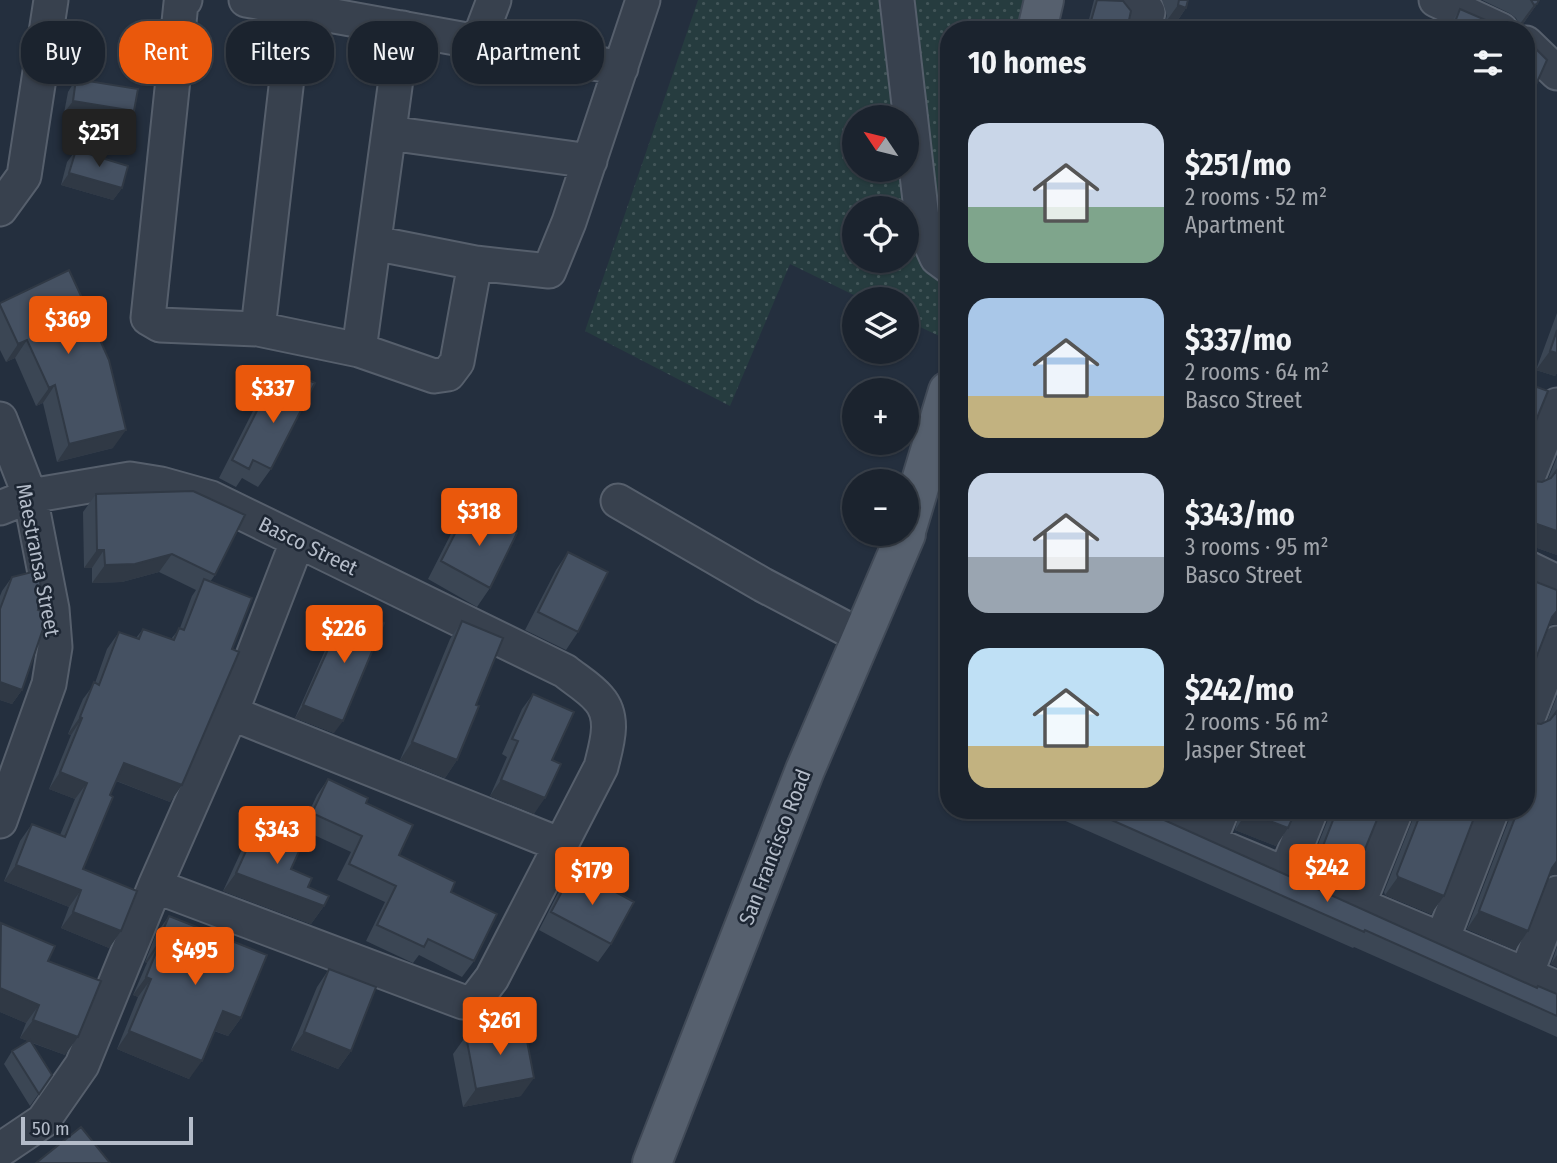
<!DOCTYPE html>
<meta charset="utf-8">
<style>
:root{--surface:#1b232e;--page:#282f3a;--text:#f1f3f6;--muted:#a0a4aa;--line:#39404a;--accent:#ea580c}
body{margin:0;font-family:"Fira Sans Condensed",sans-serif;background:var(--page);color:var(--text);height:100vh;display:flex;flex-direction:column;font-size:26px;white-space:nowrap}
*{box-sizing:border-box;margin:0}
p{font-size:23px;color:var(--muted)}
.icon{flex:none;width:38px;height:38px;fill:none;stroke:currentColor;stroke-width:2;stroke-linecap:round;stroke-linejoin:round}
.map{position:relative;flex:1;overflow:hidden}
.panel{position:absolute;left:940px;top:21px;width:595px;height:798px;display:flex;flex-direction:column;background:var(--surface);border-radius:28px;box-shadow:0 2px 5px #0004,0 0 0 2px var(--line)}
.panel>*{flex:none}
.guide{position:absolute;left:21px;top:21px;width:665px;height:63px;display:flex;gap:14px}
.needle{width:46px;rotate:305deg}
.tools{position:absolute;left:842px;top:105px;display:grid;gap:14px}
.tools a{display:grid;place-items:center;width:77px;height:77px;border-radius:50%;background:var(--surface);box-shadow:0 2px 5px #0004,0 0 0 2px var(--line);font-size:35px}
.scale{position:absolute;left:21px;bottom:18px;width:172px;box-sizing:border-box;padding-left:7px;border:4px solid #b4bcc9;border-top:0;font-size:19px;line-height:24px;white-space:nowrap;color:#b4bcc9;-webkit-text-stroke:5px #1d2633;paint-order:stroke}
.price{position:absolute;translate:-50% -60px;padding:0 16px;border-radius:7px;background:var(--accent);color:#fff;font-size:23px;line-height:46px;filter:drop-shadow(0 2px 4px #0008)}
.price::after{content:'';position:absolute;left:50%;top:42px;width:21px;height:16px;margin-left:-10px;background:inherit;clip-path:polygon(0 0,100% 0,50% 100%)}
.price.current{background:#222;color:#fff}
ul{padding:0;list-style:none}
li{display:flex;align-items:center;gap:21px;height:175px;padding:0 28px}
li span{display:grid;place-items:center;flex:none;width:196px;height:140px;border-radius:21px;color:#555}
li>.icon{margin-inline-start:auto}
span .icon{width:84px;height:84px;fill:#fffc;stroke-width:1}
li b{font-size:30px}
h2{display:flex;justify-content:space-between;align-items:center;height:84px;padding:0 28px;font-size:30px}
.chip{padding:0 24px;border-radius:28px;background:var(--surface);box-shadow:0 2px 5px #0004,0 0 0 2px var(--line);font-size:24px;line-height:63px}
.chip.current{background:var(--accent);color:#fff}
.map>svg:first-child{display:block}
.grass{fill:url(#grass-dots);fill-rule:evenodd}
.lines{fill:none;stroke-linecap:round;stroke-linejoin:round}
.minor-casing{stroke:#565f6c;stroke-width:37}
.major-casing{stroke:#414a57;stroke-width:42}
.minor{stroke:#38414e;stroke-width:33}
.major{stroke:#56606e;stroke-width:38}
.wall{fill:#3b4654}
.shaded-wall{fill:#303945}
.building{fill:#455162;stroke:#303945;stroke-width:2}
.labels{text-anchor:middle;stroke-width:5;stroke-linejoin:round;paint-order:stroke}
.street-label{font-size:21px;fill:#b4bcc9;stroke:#1d2633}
</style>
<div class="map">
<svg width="1557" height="1163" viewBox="0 0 1557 1163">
<defs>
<pattern id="grass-dots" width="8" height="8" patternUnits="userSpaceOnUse" patternTransform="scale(1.75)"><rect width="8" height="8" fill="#263c3f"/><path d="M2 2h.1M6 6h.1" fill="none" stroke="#435659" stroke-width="1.8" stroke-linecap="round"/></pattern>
</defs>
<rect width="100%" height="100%" fill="#242f3e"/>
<!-- grass -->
<path class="grass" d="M698,0h331l-7,30h-74v310l-41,-19 -1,-22h-44l-72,-35 -60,142 -145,-75zM854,117h52v53h-52zM854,208h52v53h-52z"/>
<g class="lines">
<defs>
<path id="minor" d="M185,0l-4,3 -33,315 12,7 98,4 101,21 75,26 14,-2 9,-12 18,-99 74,8 20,-49 74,-222
M246,0l375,68
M897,0l26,227 14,31 11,8
M1136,0l7,4 5,8 -4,18
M1436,0l65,30
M478,42l16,-42
M1526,43l31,30
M389,133l201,28
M0,209l24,-33 27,-176
M374,243l101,20
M258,329l37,-320
M359,350l44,-322
M0,419l30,77 22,113 3,38 -6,37 -49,137
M1526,482l31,-77
M618,501l145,84 99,52
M0,508l30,-12 100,-17 31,5 50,14 354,173c11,9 25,17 34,28 17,19 7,47 2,68l-109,211 -16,21 -13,3 -308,-116
M1526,567l31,15
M231,713l330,132
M1526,723l31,-80
M1145,810l64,32 348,146
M1209,842l13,-32
M1285,875l26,-65
M1358,905l38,-95
M1442,940l50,-130
M1526,975l31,-82
M0,1150l43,-29 39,-56 73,-179 76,-173 66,-171"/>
<path id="major" d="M1037,30l7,-30
M906,531l42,-140
M652,1163l153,-393 101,-236"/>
</defs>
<!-- minor casing -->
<use href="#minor" class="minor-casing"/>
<!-- major casing -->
<use href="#major" class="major-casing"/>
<!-- minor -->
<use href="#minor" class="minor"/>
<!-- major -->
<use href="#major" class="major"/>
</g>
<!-- wall -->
<path class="wall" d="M1094,0h26l-33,27z
M1162,0h26l-2,8 -12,18 -9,-3 2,-8z
M1482,0h57l-2,4 -14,20 -4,1 -3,-7 -7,-5z
M1460,9l46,20h14l-74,1z
M76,79l58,32 -8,13 -62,-11 4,-21z
M76,150l46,38 -9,12 -52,-15 6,-23z
M0,303l87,9 26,136 -56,14 -14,-59 -7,3 -21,-48 -9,4 -6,-12z
M1557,313v60l-2,3 -19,-6z
M296,374l-25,95 -13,18 -16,-9 -6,9 -17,-9 36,-71 13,-18 13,7z
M1557,457v98l-31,-11v-68l7,5 9,1 6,-3z
M96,494l119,81 -5,7 22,67 -50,136 -12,17 -54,-21 -6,14 -27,74 38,62 -12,17 -48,-20 8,-21 -65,-26 16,-40 12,-17 28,11 15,-36 -26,-10 22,-54 -3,-1 15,-35 12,-16 12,-34 12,-17 17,6 7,-9 28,10 9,-11 12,-32 4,-6 -37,-18 -37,10 -30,1v-15h-8l-1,-56z
M468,508l22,80 -13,19 -49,-28 27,-53z
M568,552l10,80 -12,18 -41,-20 31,-60z
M12,577l26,33 -16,80 -10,14 -12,-4v-104l2,-5z
M347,607l-13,126 -39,-15 44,-99z
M462,621l14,84 -19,55 -12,18 -45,-18 50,-121z
M533,694l19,66 -18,54 -44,-18 17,-39 -5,-3 20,-45z
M1557,696v179l-4,-1 -4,3 -34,73 -48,-21 43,-112 1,-7h15l6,-87 9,1 6,-3z
M328,779l38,24 33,52 52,37 23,69 -12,16 -43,-22 -6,8 -47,-22 19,-39 -48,-22 14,-28 -50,-23 16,-34z
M1065,810h77l395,178 20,6v43l-203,-90 -1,1 -292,-129z
M1191,810h11l-3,4z
M1240,810h56l-20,36 -41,-16z
M1330,810h51l-20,49 -13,18 -38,-13 19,-47z
M1415,810h62l-46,104 -46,-19 -1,-3 30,-76z
M257,827l34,42 17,18 16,19 -13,18 -88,-33 21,-46z
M574,869l37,75 -13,18 -59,-32 22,-43z
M169,916l72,102 -13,18 -14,-5 -25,48 -72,-30 21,-52 -5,-2 14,-32 -2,-1 11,-28z
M0,923l48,38 17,94 -33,-12 20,32 -22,31 -26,-42 8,-13 16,-10 -8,-3 6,-15 -26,-11z
M1557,947v20l-6,-3z
M329,969l22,82 -13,18 -47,-19 26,-63z
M466,1036l55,60 -58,11 -10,-53z"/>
<!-- shaded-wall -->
<path class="shaded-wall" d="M1537,4l-14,20 -4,1 15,-20z
M1178,5l8,3 -12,18 -9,-3z
M1091,21l33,9h-27l-10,-3z
M73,101l61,10 -8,13 -62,-11z
M69,173l53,15 -9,12 -52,-15z
M27,340l-12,18 -9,4 12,-18z
M1550,351l7,2v20l-2,3 -19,-6z
M55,385l-12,18 -7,3 13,-18z
M126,430l-13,18 -56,14 12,-18z
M1526,517l9,4 -9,13z
M1534,523l23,8v24l-31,-11v-9z
M97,550h7l-12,18h-8z
M172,554l-13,18 -37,10 -30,1 13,-18z
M1557,611v14l-4,-1 -7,4z
M0,682l22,8 -10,14 -12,-4z
M303,705l40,16 -9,12 -39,-15z
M80,717l2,1 -11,17 -3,-1z
M412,742l45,18 -12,18 -45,-18z
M124,763l58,22 -12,17 -58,-23z
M60,772l27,11 -12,16 -26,-10z
M501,780l44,18 -11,16 -44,-18z
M1247,812l41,16 -12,18 -41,-16z
M1323,846l38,13 -13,18 -38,-13z
M1557,861v14l-4,-1 -9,5z
M16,865l65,25 -12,17 -65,-26z
M236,873l88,33 -13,18 -88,-33z
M1398,877l46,19 -13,18 -46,-19z
M1479,911l49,20 -13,19 -48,-21z
M73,912l48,19 -12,17 -48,-20z
M157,944l2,1 -12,18 -2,-1z
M1557,955v12l-6,-3z
M146,977l5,2 -13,18 -5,-2z
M0,988l39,17 -13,18 -26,-11z
M223,1011l18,7 -13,18 -18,-7z
M33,1020l45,17 -13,18 -45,-17z
M129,1031l73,30 -13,18 -72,-30z
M304,1032l47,19 -13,18 -47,-19z
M534,1078l-13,18 -58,11 13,-18z"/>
<!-- building -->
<path class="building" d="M1097,0l26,1 8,10 -2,9 2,10h-7l-33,-9z
M1179,0h9l-2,8 -8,-3z
M1531,0h8l-2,4 -3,1z
M1460,9l46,20 14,1h-68z
M1526,39l21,21 -17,38 -4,-1z
M76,79l62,10 -4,22 -61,-10z
M76,150l52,16 -6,22 -53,-15z
M69,270l19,41h-1l22,49 17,70 -57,14 -14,-59 -6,3 -22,-48 -9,4 -18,-39v-2z
M1557,330v23l-7,-2z
M296,374l19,9 -44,86 -18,-9 -4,9 -17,-9 36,-71 16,9z
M1526,383l22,8 -22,54z
M1557,470v61l-23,-8 1,-2 -9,-4v-41l7,5 9,1 9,-4z
M193,491l52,24 -30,60 -43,-21 -37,10 -30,1 -1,-15h-7l-1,-56z
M468,508l49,25 -27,55 -49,-27z
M568,552l40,20 -30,60 -40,-20z
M32,572l7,5 4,20 -5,13 6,2 1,11 -23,67 -22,-8v-73l12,-32z
M1526,578l31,12v21l-5,6 -26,67z
M204,579l48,19 -20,51 7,3 -57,133 -58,-22 -14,32 3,2 -30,72 54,22 -16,40 -48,-19 8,-22 -65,-25 16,-41 33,13 22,-54 -27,-11 22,-54 -2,-1 14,-35 5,3 20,-53 20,7 4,-10 31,11 5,-12 5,2z
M347,607l37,16 -41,98 -40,-16z
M462,621l41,17 -27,67 3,1 -22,54 -45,-18z
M533,694l41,18 -22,48 9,4 -16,34 -44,-18 17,-39 -6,-2z
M1557,711v150l-5,7 -24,63 -49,-20 39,-101h8v-91l6,4 9,1 9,-4z
M328,779l40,19 -2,5 47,22 -14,30 56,27 -4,10 46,22 -23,47 -46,-22 -4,8 -47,-22 19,-39 -47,-22 13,-28 -50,-23z
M1089,810h53l395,178 1,-2 19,8v22l-192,-86 -1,2z
M1248,810h48l-8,18 -41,-16z
M1337,810h44l-20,49 -38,-13z
M1422,810h55l-33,86 -46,-19 -1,-3z
M257,827l44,20 -10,22 21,9 -4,9 21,9 -5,10 -88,-33z
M574,869l60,33 -23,42 -60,-32z
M169,916l98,39 -26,63 -18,-7 -21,50 -73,-30 22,-52 -5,-2 13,-32 -2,-1z
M1,923l54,23 -7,15 53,20 -23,56 -45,-17 6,-15 -39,-17z
M329,969l47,18 -25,64 -47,-19z
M524,1025l10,53 -58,11 -10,-53z
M30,1040l22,35 -13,19 -27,-43z
M81,1127l29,36h-74z"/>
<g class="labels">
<!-- street labels -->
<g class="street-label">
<text transform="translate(308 546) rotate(26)" y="7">Basco Street</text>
<text transform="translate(38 560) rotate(79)" y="7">Maestransa Street</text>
<text transform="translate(775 847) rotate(-69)" y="7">San Francisco Road</text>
</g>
</g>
</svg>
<div class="tools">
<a><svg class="needle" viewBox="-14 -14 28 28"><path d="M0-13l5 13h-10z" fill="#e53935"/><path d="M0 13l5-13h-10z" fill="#a0a4aa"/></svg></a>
<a><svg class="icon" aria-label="locate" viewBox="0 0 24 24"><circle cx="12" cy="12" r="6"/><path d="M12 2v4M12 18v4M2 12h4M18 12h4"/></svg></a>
<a><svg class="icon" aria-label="layers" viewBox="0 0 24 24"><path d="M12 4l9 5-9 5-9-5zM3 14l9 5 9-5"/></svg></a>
<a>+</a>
<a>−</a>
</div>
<div class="scale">50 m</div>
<b class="price current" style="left:99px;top:169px">$251</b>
<b class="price" style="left:68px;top:356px">$369</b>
<b class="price" style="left:273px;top:425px">$337</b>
<b class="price" style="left:479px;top:548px">$318</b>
<b class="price" style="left:344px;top:665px">$226</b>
<b class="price" style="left:277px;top:866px">$343</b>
<b class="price" style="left:1327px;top:904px">$242</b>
<b class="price" style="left:592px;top:907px">$179</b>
<b class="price" style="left:195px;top:987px">$495</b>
<b class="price" style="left:500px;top:1057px">$261</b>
<div class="guide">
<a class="chip">Buy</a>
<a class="chip current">Rent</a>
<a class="chip">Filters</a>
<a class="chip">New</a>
<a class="chip">Apartment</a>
</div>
<section class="panel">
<h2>10 homes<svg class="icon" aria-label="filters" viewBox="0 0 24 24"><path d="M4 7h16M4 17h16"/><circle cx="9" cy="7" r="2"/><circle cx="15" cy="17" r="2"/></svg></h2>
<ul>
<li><span style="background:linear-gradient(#c9d6e8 60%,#7fa58c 0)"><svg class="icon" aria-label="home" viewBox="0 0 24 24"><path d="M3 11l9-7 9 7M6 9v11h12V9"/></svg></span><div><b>$251/mo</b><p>2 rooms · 52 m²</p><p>Apartment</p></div></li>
<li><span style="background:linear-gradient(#a9c7e8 70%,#c2b280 0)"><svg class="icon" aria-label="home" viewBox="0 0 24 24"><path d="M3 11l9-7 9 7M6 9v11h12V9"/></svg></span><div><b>$337/mo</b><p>2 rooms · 64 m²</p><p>Basco Street</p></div></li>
<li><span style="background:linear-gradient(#c9d6e8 60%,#9aa5b1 0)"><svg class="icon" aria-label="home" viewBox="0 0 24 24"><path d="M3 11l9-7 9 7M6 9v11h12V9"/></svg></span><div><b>$343/mo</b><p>3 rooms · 95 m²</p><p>Basco Street</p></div></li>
<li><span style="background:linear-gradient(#bfe0f5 70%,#c2b280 0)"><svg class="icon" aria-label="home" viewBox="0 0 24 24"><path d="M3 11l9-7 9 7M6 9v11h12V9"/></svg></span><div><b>$242/mo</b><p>2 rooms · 56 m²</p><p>Jasper Street</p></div></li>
</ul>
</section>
</div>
